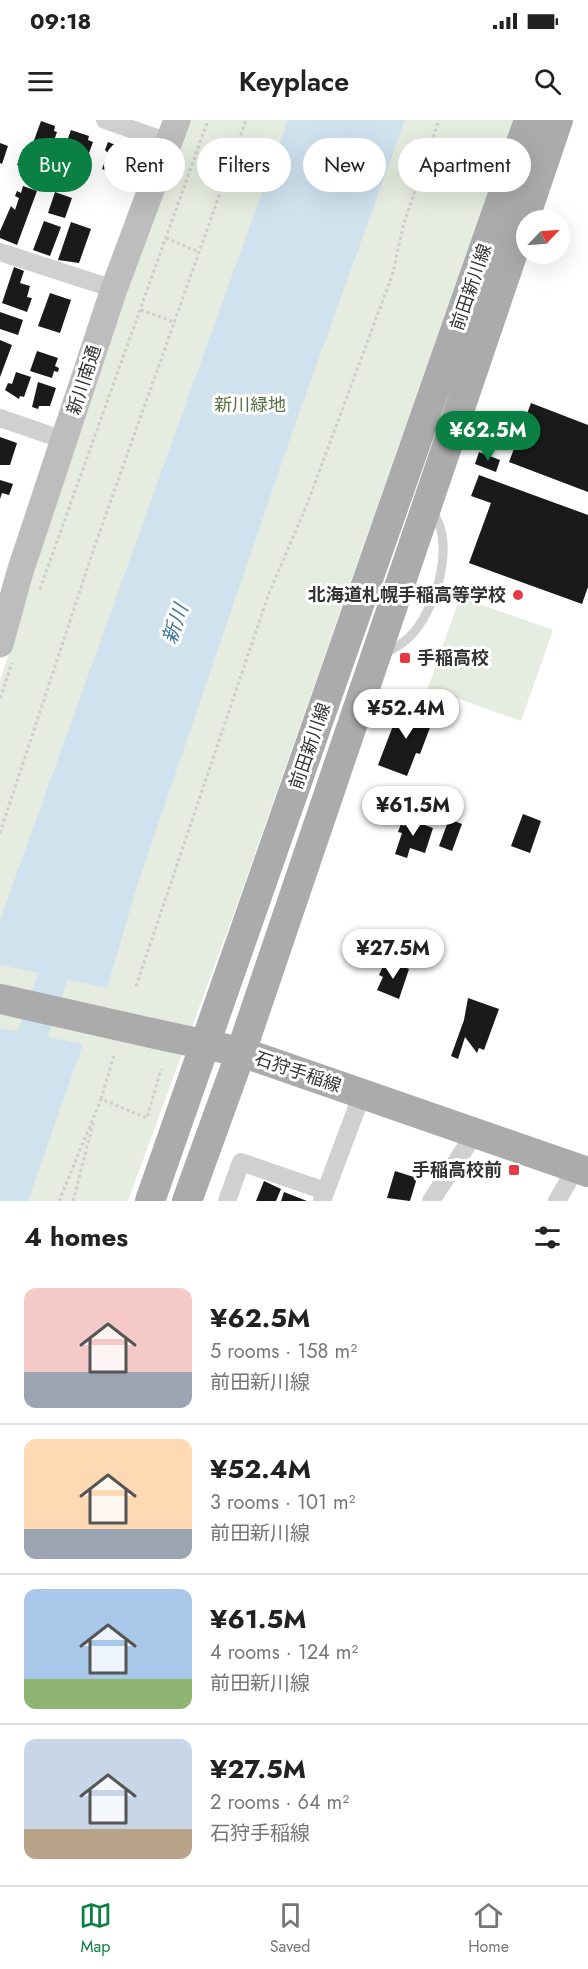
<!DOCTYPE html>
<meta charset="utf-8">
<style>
:root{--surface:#fff;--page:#f2f2f2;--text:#222;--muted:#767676;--line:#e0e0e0;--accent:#0b8043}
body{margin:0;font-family:Jost,"Noto Sans JP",sans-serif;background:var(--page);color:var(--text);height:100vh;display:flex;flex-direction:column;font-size:22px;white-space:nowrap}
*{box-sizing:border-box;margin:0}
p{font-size:20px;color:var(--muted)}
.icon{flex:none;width:33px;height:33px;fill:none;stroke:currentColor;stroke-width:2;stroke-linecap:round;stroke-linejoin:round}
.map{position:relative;height:1081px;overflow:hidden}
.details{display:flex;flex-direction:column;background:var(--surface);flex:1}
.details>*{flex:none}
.guide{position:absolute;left:18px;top:18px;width:552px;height:54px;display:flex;gap:12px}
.needle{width:39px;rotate:65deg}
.tools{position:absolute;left:516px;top:90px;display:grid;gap:12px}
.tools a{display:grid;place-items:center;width:54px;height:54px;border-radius:50%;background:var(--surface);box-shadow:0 6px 24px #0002;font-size:30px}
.price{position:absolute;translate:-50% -51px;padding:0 14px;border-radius:21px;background:#fff;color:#222;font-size:20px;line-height:39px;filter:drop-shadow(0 2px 3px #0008)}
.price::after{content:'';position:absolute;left:50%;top:36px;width:18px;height:14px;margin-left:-9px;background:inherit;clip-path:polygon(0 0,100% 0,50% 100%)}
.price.active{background:var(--accent);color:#fff}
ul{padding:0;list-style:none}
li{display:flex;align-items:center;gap:18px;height:150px;padding:0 24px}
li+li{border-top:2px solid var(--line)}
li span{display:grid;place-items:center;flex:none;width:168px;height:120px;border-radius:12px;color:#555}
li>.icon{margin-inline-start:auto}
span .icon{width:72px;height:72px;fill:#fffc;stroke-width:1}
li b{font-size:26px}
h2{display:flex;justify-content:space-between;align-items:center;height:72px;padding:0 24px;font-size:26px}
.chip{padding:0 21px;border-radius:27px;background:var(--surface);box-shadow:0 6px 24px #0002;font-size:21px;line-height:54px}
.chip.active{background:var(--accent);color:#fff}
.status{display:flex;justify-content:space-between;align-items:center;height:42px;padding:0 30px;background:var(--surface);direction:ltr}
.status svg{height:16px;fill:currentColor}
header{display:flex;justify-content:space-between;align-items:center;height:78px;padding:0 24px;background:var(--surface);font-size:27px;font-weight:600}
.menu{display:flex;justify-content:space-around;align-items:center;height:84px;border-top:2px solid var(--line);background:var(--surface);font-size:16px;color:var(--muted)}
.menu a{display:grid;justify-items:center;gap:3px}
.menu .active{color:var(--accent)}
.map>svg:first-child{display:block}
.green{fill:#e6ecdf}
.water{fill:#cfe2ee}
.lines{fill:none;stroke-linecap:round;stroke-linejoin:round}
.river{stroke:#cfe2ee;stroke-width:30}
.building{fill:#1a1a1a}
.path{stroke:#cdcdcd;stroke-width:3;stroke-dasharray:3 3;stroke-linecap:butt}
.lane{stroke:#d0d0d0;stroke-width:9}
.street{stroke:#d0d0d0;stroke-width:18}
.secondary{stroke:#bdbdbd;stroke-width:27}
.primary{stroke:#ababab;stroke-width:30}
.primary-bridge{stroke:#ababab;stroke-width:30}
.poi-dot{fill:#e63946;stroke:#fff;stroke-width:2}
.labels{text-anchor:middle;stroke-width:6;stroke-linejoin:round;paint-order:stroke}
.street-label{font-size:18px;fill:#333;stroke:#fff}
.park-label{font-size:18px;fill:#56703f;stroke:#fff}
.poi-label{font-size:18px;font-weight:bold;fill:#333;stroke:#fff;text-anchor:end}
.water-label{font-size:20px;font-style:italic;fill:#3f7597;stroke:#fff}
</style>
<div class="status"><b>09:18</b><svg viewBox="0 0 49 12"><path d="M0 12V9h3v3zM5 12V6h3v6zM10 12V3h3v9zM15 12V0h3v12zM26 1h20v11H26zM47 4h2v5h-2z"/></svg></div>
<header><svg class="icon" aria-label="menu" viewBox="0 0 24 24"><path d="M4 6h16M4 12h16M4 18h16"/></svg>Keyplace<svg class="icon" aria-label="search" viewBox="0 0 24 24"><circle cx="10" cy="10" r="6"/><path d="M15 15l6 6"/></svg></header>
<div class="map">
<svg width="588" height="1081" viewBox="0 0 588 1081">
<rect width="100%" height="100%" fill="#fff"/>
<!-- green -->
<path class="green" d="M188,0h325l-275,782 -110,299h-128v-521l97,-304z
M460,477l93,33 -32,91 -93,-33z"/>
<!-- water -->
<path class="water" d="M288,0h117l-112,310 -155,453 -31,105 -107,-23v-45z
M0,908l83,16 -55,157h-28z"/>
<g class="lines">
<!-- river -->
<path class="river" d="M0,1010l66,-193"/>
</g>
<!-- building -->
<path class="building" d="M41,1l14,5 -1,5 3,1 -7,20 -18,-6z
M71,10l18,6 -1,4 5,2 -13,36 -23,-9z
M108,22l18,7 -7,26 -17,-6 6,-16 -3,-3z
M0,23l8,3 -6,18 -2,-1z
M23,29l25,10 -6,15 -25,-9z
M23,66l14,5 -20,54 -17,-7v-7l11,-25 4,4 4,-12 -4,-2 2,-5 4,2z
M55,72l17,6 -7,20 -17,-5z
M44,101l17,6 -11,29 -17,-6z
M71,102l20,7 -12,34 -21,-3z
M14,147l10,4 -4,12 10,3 -3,11 5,1 -5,14 -25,-9z
M50,173l21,7 -11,33 -22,-7z
M0,192l23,8 -5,15 -18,-6z
M0,220l12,5 -12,32z
M37,231l21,7 -3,8 4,2 -1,4 -4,-1 -2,7 -22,-7z
M16,252l15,5 -7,20 -4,-1 -1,3 -14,-9 3,-7 4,1z
M38,262l18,6 -6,18h-11l-1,3 -6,-2z
M531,283l57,22v67l-79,-30z
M0,317l17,6 -7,22h-10z
M479,332l21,8 -4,12 -21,-8z
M479,355l109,40v72l-6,17 -113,-41 22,-60 -20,-7z
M0,360l13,4 -4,11 -7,-2 -2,6z
M401,585l33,12 -14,37 -4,-1 -9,23 -29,-11z
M408,694l9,3 -1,5 17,6 -8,25 -15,-5 -3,10 -12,-4 7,-21 -4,-1 3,-8 3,2z
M523,694l18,7 -11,32 -19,-7z
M449,699l13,5 -10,27 -13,-5z
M392,842l17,7 -10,30 -22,-9 6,-13 -4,-2 4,-9 6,2z
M468,878l31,11 -15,41 -5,-2 -2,5 -12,-16 -7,22 -7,-3 13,-36z
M395,1051l22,7 -7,23 -23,-3z
M264,1061l17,8 -5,12h-20z
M284,1072l23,9h-26z"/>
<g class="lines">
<!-- path -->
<path class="path" d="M166,118l33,14
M141,190l33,12
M40,469l168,-469
M0,578l12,-35
M0,713l94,-285 152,-428
M136,866l133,-393 37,-86 87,-234 10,-47 36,-106
M101,979l13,-44
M59,1081l42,-102 46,19 14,-49
M73,1081l21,-81"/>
<!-- lane -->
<path class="lane" d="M384,534c11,-6 22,-12 30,-22 24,-29 42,-91 17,-122"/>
<!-- street -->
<path class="street" d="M105,0l64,22
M0,132l114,37
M0,298l64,22
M227,1081l14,-39 84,29
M322,1081l40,-107
M431,1081l44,-68
M557,1081l19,-33"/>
<!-- secondary -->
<path class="secondary" d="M0,524l20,-72 94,-283 63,-169"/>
<!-- primary -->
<path class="primary" d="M165,916l76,16 347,120
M150,1081l379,-1081
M187,1081l54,-149 317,-932"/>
<!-- primary-bridge -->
<path class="primary-bridge" d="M0,879l165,37"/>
</g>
<!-- markers -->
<g class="poi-dot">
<circle cx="518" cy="475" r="6"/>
<rect x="399" y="532" width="12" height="12" rx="3"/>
<rect x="508" y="1044" width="12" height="12" rx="3"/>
</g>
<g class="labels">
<!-- street labels -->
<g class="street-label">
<text transform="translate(471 167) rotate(-71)" y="6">前田新川線</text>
<text transform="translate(84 260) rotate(-72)" y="6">新川南通</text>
<text transform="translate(310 626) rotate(-71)" y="6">前田新川線</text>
<text transform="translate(298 952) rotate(19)" y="6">石狩手稲線</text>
</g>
<!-- park labels -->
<g class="park-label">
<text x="250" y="291">新川緑地</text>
</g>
<!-- poi labels -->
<g class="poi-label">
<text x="506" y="481">北海道札幌手稲高等学校</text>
<text x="417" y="544" text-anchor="start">手稲高校</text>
<text x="502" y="1056">手稲高校前</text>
</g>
<!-- water labels -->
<g class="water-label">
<text transform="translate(175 504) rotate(-71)" y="7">新川</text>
</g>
</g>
</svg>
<div class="tools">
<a><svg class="needle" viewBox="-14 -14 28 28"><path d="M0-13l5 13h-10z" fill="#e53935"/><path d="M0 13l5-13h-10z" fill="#767676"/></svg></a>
</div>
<b class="price active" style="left:488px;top:342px">¥62.5M</b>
<b class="price" style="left:406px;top:620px">¥52.4M</b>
<b class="price" style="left:413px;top:717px">¥61.5M</b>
<b class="price" style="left:393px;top:860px">¥27.5M</b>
<div class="guide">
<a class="chip active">Buy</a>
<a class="chip">Rent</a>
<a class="chip">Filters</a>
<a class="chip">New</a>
<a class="chip">Apartment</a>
</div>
</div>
<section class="details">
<h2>4 homes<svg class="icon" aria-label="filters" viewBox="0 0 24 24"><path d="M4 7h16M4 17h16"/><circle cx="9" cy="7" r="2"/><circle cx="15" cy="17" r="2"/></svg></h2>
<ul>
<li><span style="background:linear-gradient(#f6c9c9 70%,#9aa5b1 0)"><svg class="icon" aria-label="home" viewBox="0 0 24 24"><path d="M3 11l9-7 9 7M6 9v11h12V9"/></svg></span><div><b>¥62.5M</b><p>5 rooms · 158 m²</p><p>前田新川線</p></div></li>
<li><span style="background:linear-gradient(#ffd9b3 75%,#9aa5b1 0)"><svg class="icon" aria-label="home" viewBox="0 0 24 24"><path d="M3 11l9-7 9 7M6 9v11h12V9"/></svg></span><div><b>¥52.4M</b><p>3 rooms · 101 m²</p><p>前田新川線</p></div></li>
<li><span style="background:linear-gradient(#a9c7e8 75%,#8fb573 0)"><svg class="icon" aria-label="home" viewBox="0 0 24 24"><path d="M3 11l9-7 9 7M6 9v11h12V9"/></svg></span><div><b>¥61.5M</b><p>4 rooms · 124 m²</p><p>前田新川線</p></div></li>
<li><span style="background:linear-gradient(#c9d6e8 75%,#b9a48a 0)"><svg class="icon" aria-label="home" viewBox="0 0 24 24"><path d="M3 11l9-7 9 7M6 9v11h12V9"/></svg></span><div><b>¥27.5M</b><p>2 rooms · 64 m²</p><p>石狩手稲線</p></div></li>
</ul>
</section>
<nav class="menu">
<a class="active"><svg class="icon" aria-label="map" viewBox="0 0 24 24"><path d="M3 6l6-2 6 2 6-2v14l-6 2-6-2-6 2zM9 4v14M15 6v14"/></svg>Map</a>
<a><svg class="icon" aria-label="saved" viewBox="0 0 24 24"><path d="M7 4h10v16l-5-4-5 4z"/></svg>Saved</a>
<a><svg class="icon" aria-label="home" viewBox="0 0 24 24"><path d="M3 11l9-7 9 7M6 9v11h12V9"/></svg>Home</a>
</nav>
